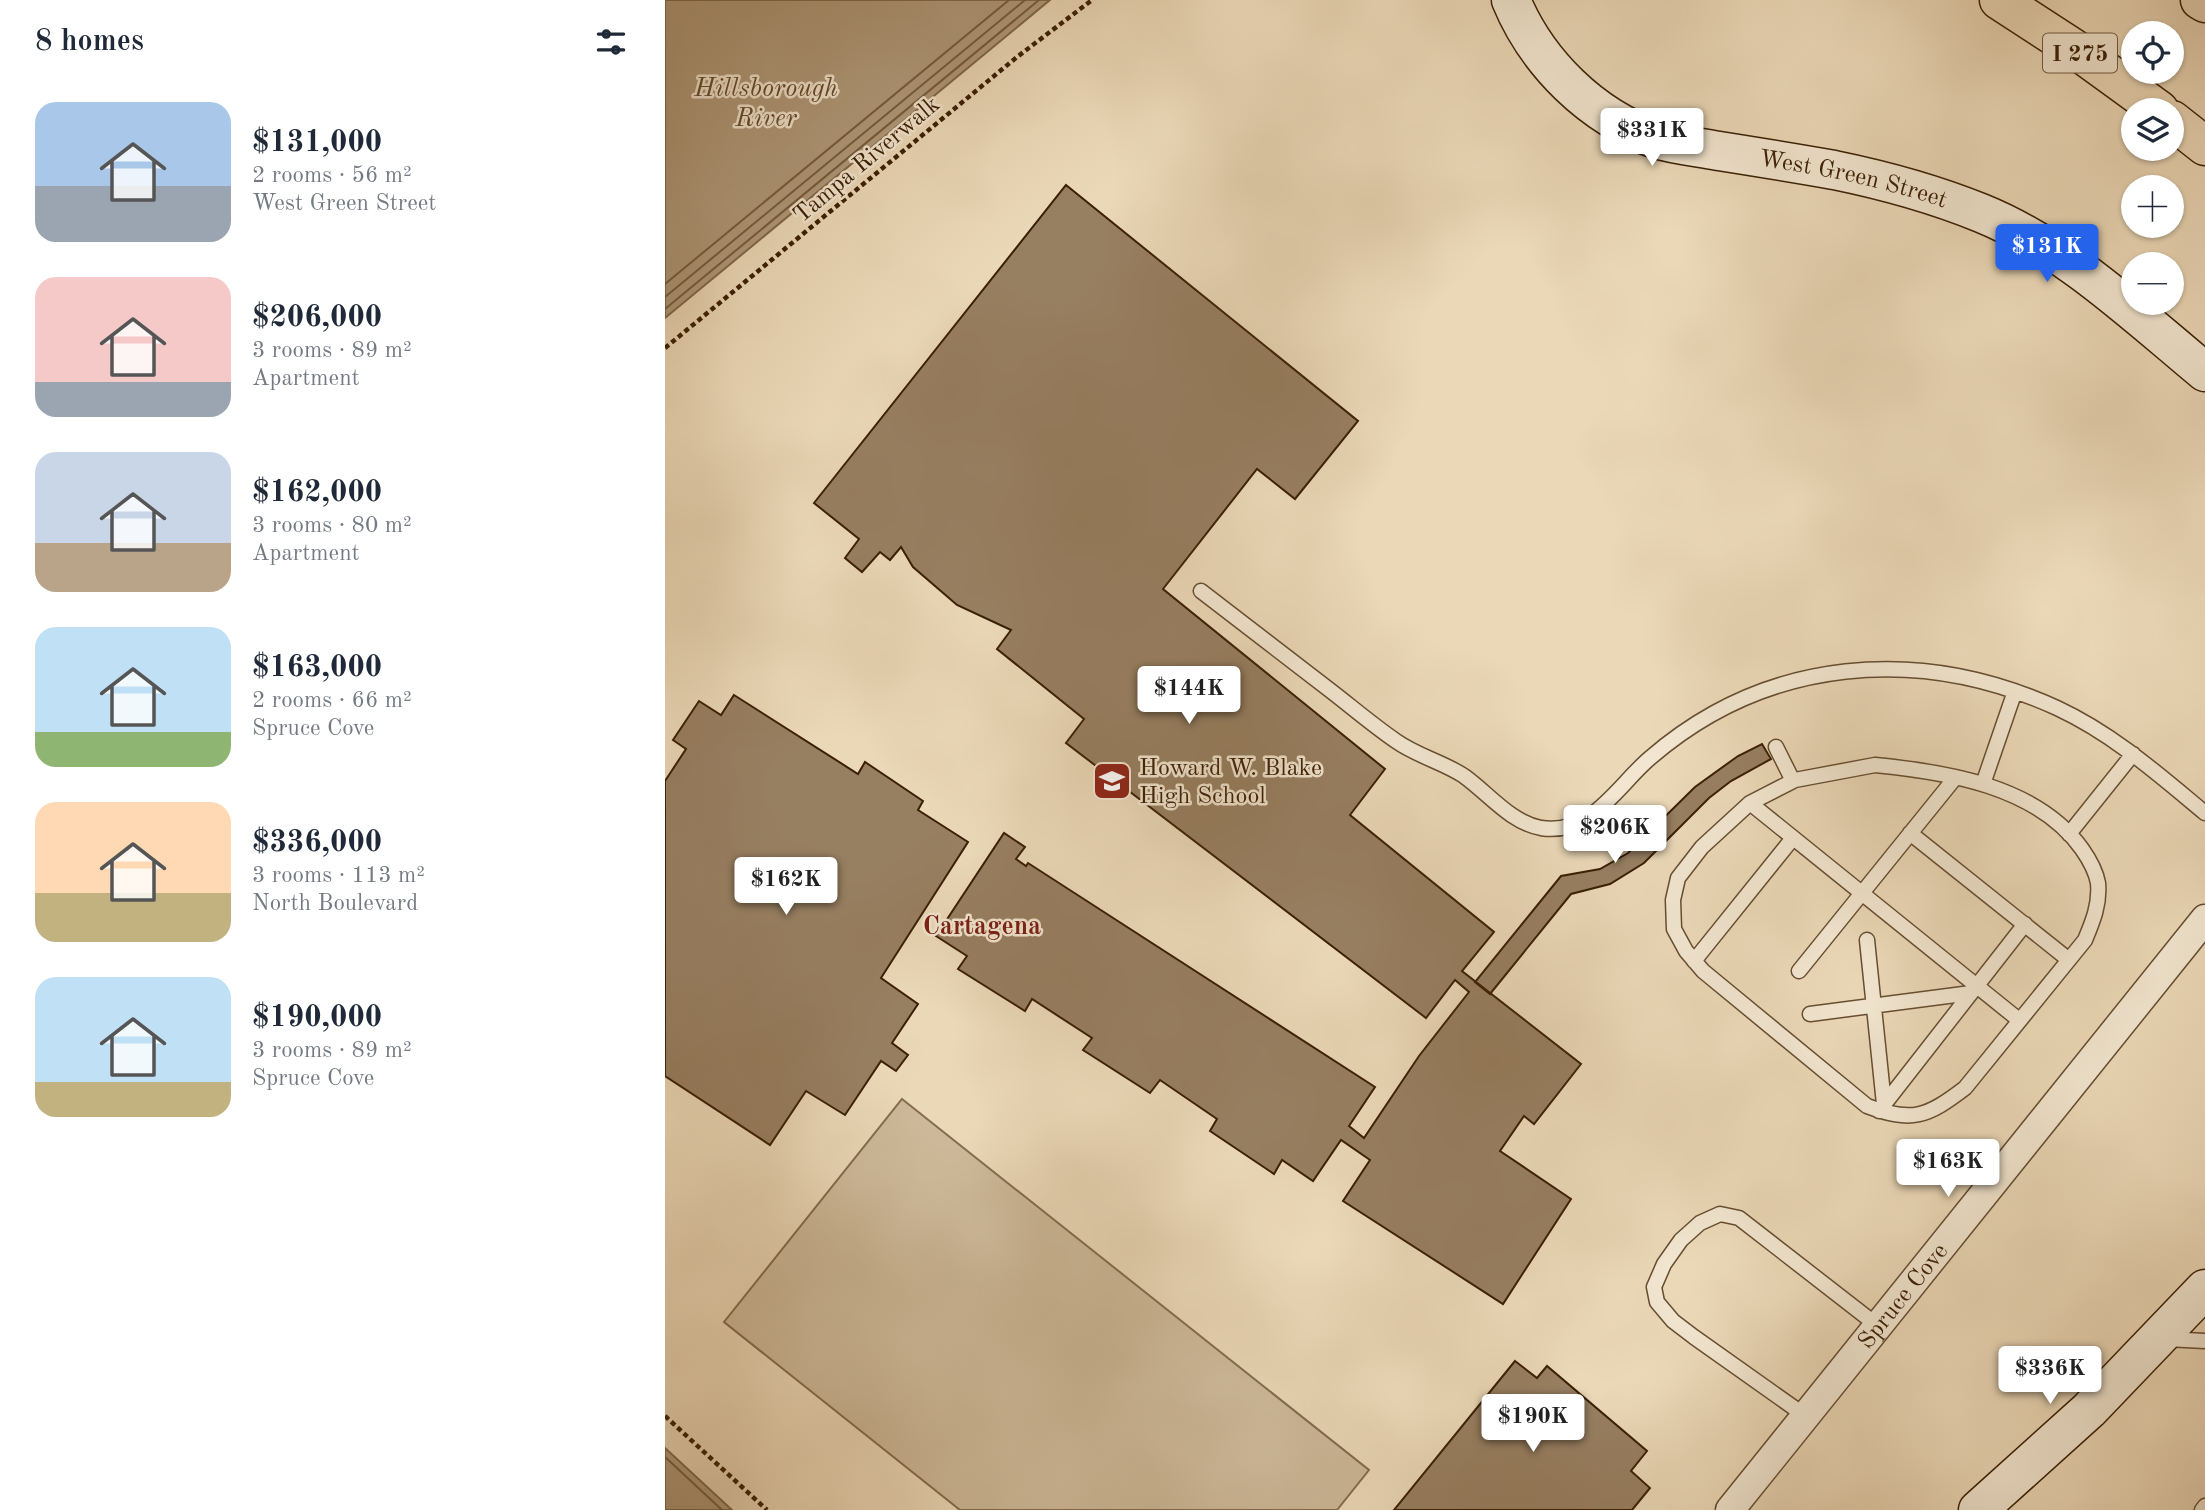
<!DOCTYPE html>
<meta charset="utf-8">
<style>
:root{--surface:#fff;--page:#f6f6f7;--text:#1f2937;--muted:#747a83;--accent:#2563eb}
body{margin:0;font-family:"Old Standard TT",serif;background:var(--page);color:var(--text);height:100vh;display:flex;flex-direction:column;font-size:26px;white-space:nowrap}
*{box-sizing:border-box;margin:0}
p{font-size:23px;color:var(--muted)}
.icon{flex:none;width:38px;height:38px;fill:none;stroke:currentColor;stroke-width:2;stroke-linecap:round;stroke-linejoin:round}
.map{position:relative;flex:1;overflow:hidden}
.side{display:flex;flex-direction:column;background:var(--surface);width:665px}
.side>*{flex:none}
.tools{position:absolute;left:1456px;top:21px;display:grid;gap:14px}
.tools a{display:grid;place-items:center;width:63px;height:63px;border-radius:50%;background:var(--surface);box-shadow:0 2px 5px #0004;font-size:35px}
.price{position:absolute;translate:-50% -60px;padding:0 16px;border-radius:7px;background:#fff;color:#222;font-size:23px;line-height:46px;filter:drop-shadow(0 2px 4px #0008)}
.price::after{content:'';position:absolute;left:50%;top:42px;width:21px;height:16px;margin-left:-10px;background:inherit;clip-path:polygon(0 0,100% 0,50% 100%)}
.price.current{background:var(--accent);color:#fff}
ul{padding:0;list-style:none}
li{display:flex;align-items:center;gap:21px;height:175px;padding:0 35px}
li span{display:grid;place-items:center;flex:none;width:196px;height:140px;border-radius:21px;color:#555}
li>.icon{margin-inline-start:auto}
span .icon{width:84px;height:84px;fill:#fffc;stroke-width:1}
li b{font-size:30px}
h2{display:flex;justify-content:space-between;align-items:center;height:84px;padding:0 35px;font-size:30px}
main{display:flex;flex:1;min-height:0}
.map>svg:first-child{display:block}
.green{fill:#cdb999;stroke:#846c4e;stroke-width:2}
.water{fill:#af997a;stroke:#81684b;stroke-width:2}
.lines{fill:none;stroke-linecap:round;stroke-linejoin:round}
.shore{stroke:#755c3f;stroke-width:2}
.building{fill:#977f61;stroke:#3b1f04;stroke-width:2}
.lane-casing{stroke:#674d31;stroke-width:17}
.street-casing{stroke:#674d31;stroke-width:31}
.secondary-casing{stroke:#3b1f04;stroke-width:41}
.highway-casing{stroke:#3b1f04;stroke-width:41}
.path{stroke:#3b1f04;stroke-width:4.5;stroke-dasharray:5 3.5;stroke-linecap:butt}
.lane{stroke:#f2e6d0;stroke-width:14}
.street{stroke:#f2e6d0;stroke-width:28}
.secondary{stroke:#f2e6d0;stroke-width:38}
.highway{stroke:#ebd8b7;stroke-width:38}
.labels{text-anchor:middle;stroke-width:5;stroke-linejoin:round;paint-order:stroke}
.shield{fill:#f2e6d0;stroke:#725b41;stroke-width:2}
.shield-label{font-size:23px;font-weight:bold;fill:#3b1f04}
.street-label{font-size:24px;fill:#3b1f04;stroke:#f2e6d0}
.poi-label{font-size:24px;fill:#3b1f04;stroke:#f2e6d0;text-anchor:start}
.water-label{font-size:26px;font-style:italic;fill:#644a2d;stroke:#f2e6d0}
.neighbourhood-label{font-size:26px;font-weight:bold;fill:#7a1f14;stroke:#f2e6d0}
</style>
<main>
<section class="side">
<h2>8 homes<svg class="icon" aria-label="filters" viewBox="0 0 24 24"><path d="M4 7h16M4 17h16"/><circle cx="9" cy="7" r="2"/><circle cx="15" cy="17" r="2"/></svg></h2>
<ul>
<li><span style="background:linear-gradient(#a9c7e8 60%,#9aa5b1 0)"><svg class="icon" aria-label="home" viewBox="0 0 24 24"><path d="M3 11l9-7 9 7M6 9v11h12V9"/></svg></span><div><b>$131,000</b><p>2 rooms · 56 m²</p><p>West Green Street</p></div></li>
<li><span style="background:linear-gradient(#f6c9c9 75%,#9aa5b1 0)"><svg class="icon" aria-label="home" viewBox="0 0 24 24"><path d="M3 11l9-7 9 7M6 9v11h12V9"/></svg></span><div><b>$206,000</b><p>3 rooms · 89 m²</p><p>Apartment</p></div></li>
<li><span style="background:linear-gradient(#c9d6e8 65%,#b9a48a 0)"><svg class="icon" aria-label="home" viewBox="0 0 24 24"><path d="M3 11l9-7 9 7M6 9v11h12V9"/></svg></span><div><b>$162,000</b><p>3 rooms · 80 m²</p><p>Apartment</p></div></li>
<li><span style="background:linear-gradient(#bfe0f5 75%,#8fb573 0)"><svg class="icon" aria-label="home" viewBox="0 0 24 24"><path d="M3 11l9-7 9 7M6 9v11h12V9"/></svg></span><div><b>$163,000</b><p>2 rooms · 66 m²</p><p>Spruce Cove</p></div></li>
<li><span style="background:linear-gradient(#ffd9b3 65%,#c2b280 0)"><svg class="icon" aria-label="home" viewBox="0 0 24 24"><path d="M3 11l9-7 9 7M6 9v11h12V9"/></svg></span><div><b>$336,000</b><p>3 rooms · 113 m²</p><p>North Boulevard</p></div></li>
<li><span style="background:linear-gradient(#bfe0f5 75%,#c2b280 0)"><svg class="icon" aria-label="home" viewBox="0 0 24 24"><path d="M3 11l9-7 9 7M6 9v11h12V9"/></svg></span><div><b>$190,000</b><p>3 rooms · 89 m²</p><p>Spruce Cove</p></div></li>
</ul>
</section>
<div class="map">
<svg width="1540" height="1510" viewBox="0 0 1540 1510">
<rect width="100%" height="100%" fill="#ebd8b7"/>
<filter id="stains"><feTurbulence type="fractalNoise" baseFrequency=".00286" numOctaves="4"/><feColorMatrix values="0 0 0 0 .2 0 0 0 0 .09 0 0 0 0 .02 0 0 0 .5 -.17"/></filter>
<radialGradient id="worn" r=".72"><stop offset=".6" stop-color="#630" stop-opacity="0"/><stop offset="1" stop-color="#630" stop-opacity=".3"/></radialGradient>
<!-- green -->
<path class="green" d="M237,1099l467,371 -32,40h-377l-236,-188z"/>
<!-- water -->
<path class="water" d="M0,0h385l-385,318z
M0,1448l67,62h-67z"/>
<g class="lines">
<!-- shore -->
<path class="shore" d="M0,284l344,-284
M0,297l360,-297
M0,309l374,-309
M0,1457l57,53"/>
</g>
<!-- building -->
<path class="building" d="M401,185l292,236 -63,78 -38,-30 -94,120 222,180 -35,46 144,117 -32,39 119,93 -47,60 -10,-8 -24,35 71,48 -68,105 -160,-103 27,-41 -29,-20 -28,41 -31,-21 -8,14 -64,-43 7,-12 -57,-39 -10,13 -67,-43 9,-12 -60,-39 -7,12 -67,-42 9,-13 -31,-20 68,-103 21,14 -9,12 10,7 2,-3 347,224 -26,39 15,12 55,-82 50,-64 -14,-12 -29,38 -360,-275 18,-24 -87,-70 14,-19 -54,-25 -44,-38 -12,-20 -11,13 -10,-8 -18,20 -17,-14 14,-19 -45,-36z
M69,695l124,79 7,-12 58,39 -5,9 50,32 -87,136 37,26 -26,39 16,12 -12,16 -15,-10 -36,54 -39,-24 -36,54 -105,-69v-295l21,-32 -13,-9 26,-39 22,14z
M1097,744l9,15 -40,22 -22,17 -65,65 -34,21 -39,10 -81,100 -15,-12 86,-106 39,-7 28,-16 67,-66 43,-31z
M850,1361l22,17 10,-12 100,85 -16,20 19,17 -18,22h-238z"/>
<g class="lines">
<defs>
<path id="lane" d="M536,591c43,33 87,67 130,100 22,17 43,35 65,50 21,15 47,21 68,35 25,18 46,46 77,52 50,8 77,-43 109,-70 117,-101 269,-113 407,-50 56,26 101,66 148,105
M1111,747l17,34
M1210,765c72,7 162,21 207,84 7,10 14,23 16,34 2,21 -5,38 -13,57l-120,148c-38,29 -53,35 -98,18l-164,-135 -17,-20 -12,-22 -1,-29 5,-22 24,-31 48,-44 45,-23z
M1318,784l32,-93
M1085,803l269,217
M1245,833l159,127
M1404,834l64,-80
M1202,940l17,164
M1029,961l99,-123
M1134,971l156,-193
M1145,1014l161,-21
M1214,1111l146,-187
M1501,1339l39,2
M1142,1417l-113,-80 -21,-16 -16,-19 -3,-15 10,-23 17,-24 19,-17 20,-9 19,4 139,108
M1537,1510l3,-4"/>
<g id="street">
<path id="s1" d="M1065,1510l475,-591"/>
</g>
<g id="secondary">
<path id="s2" d="M846,0c26,63 81,117 145,139 20,6 42,8 63,12 38,6 76,12 115,19 49,10 100,24 147,43 84,34 155,102 224,159"/>
<path d="M1313,1510l111,-100 116,-121"/>
</g>
<path id="highway" d="M1334,0l83,54 77,56
M1535,0l5,3
M1507,120l33,26"/>
</defs>
<!-- lane casing -->
<use href="#lane" class="lane-casing"/>
<!-- street casing -->
<use href="#street" class="street-casing"/>
<!-- secondary casing -->
<use href="#secondary" class="secondary-casing"/>
<!-- highway casing -->
<use href="#highway" class="highway-casing"/>
<!-- path -->
<path class="path" d="M0,348l352,-291 75,-57
M0,1416l102,94"/>
<!-- lane -->
<use href="#lane" class="lane"/>
<!-- street -->
<use href="#street" class="street"/>
<!-- secondary -->
<use href="#secondary" class="secondary"/>
<!-- highway -->
<use href="#highway" class="highway"/>
</g>
<!-- icons -->
<defs>
<symbol id="school-square" viewBox="-11 -11 22 22"><rect x="-9" y="-9" width="18" height="18" rx="4" fill="#8f2418" stroke="#f2e6d0"/><path d="M0-5L7-2L0 1L-7-2ZM-4 1L0 2.5L4 1V4Q0 6-4 4Z" fill="#fff"/></symbol>
</defs>
<g fill-rule="evenodd">
<use href="#school-square" x="425" y="759" width="44" height="44"/>
</g>
<g class="labels">
<!-- shield labels -->
<rect class="shield" x="1378" y="33.5" width="74" height="39" rx="5"/>
<g class="shield-label">
<text x="1415" y="61">I 275</text>
</g>
<!-- street labels -->
<g class="street-label">
<text transform="translate(201 159) rotate(-40)" y="8">Tampa Riverwalk</text>
<text dy="8" stroke="none"><textPath href="#s2" startOffset="408">West Green Street</textPath></text>
<text dy="8" stroke="none"><textPath href="#s1" startOffset="275">Spruce Cove</textPath></text>
</g>
<!-- poi labels -->
<g class="poi-label">
<text x="474" y="775">Howard W. Blake<tspan x="474" dy="28">High School</tspan></text>
</g>
<!-- water labels -->
<g class="water-label">
<text x="101" y="96">Hillsborough<tspan x="101" dy="30">River</tspan></text>
</g>
<!-- neighbourhood labels -->
<g class="neighbourhood-label">
<text x="317" y="934">Cartagena</text>
</g>
</g>
<rect width="100%" height="100%" filter="url(#stains)"/>
<rect width="100%" height="100%" fill="url(#worn)"/>
</svg>
<div class="tools">
<a><svg class="icon" aria-label="locate" viewBox="0 0 24 24"><circle cx="12" cy="12" r="6"/><path d="M12 2v4M12 18v4M2 12h4M18 12h4"/></svg></a>
<a><svg class="icon" aria-label="layers" viewBox="0 0 24 24"><path d="M12 4l9 5-9 5-9-5zM3 14l9 5 9-5"/></svg></a>
<a>+</a>
<a>−</a>
</div>
<b class="price" style="left:987px;top:168px">$331K</b>
<b class="price current" style="left:1382px;top:284px">$131K</b>
<b class="price" style="left:524px;top:726px">$144K</b>
<b class="price" style="left:950px;top:865px">$206K</b>
<b class="price" style="left:121px;top:917px">$162K</b>
<b class="price" style="left:1283px;top:1199px">$163K</b>
<b class="price" style="left:1385px;top:1406px">$336K</b>
<b class="price" style="left:868px;top:1454px">$190K</b>
</div>
</main>
